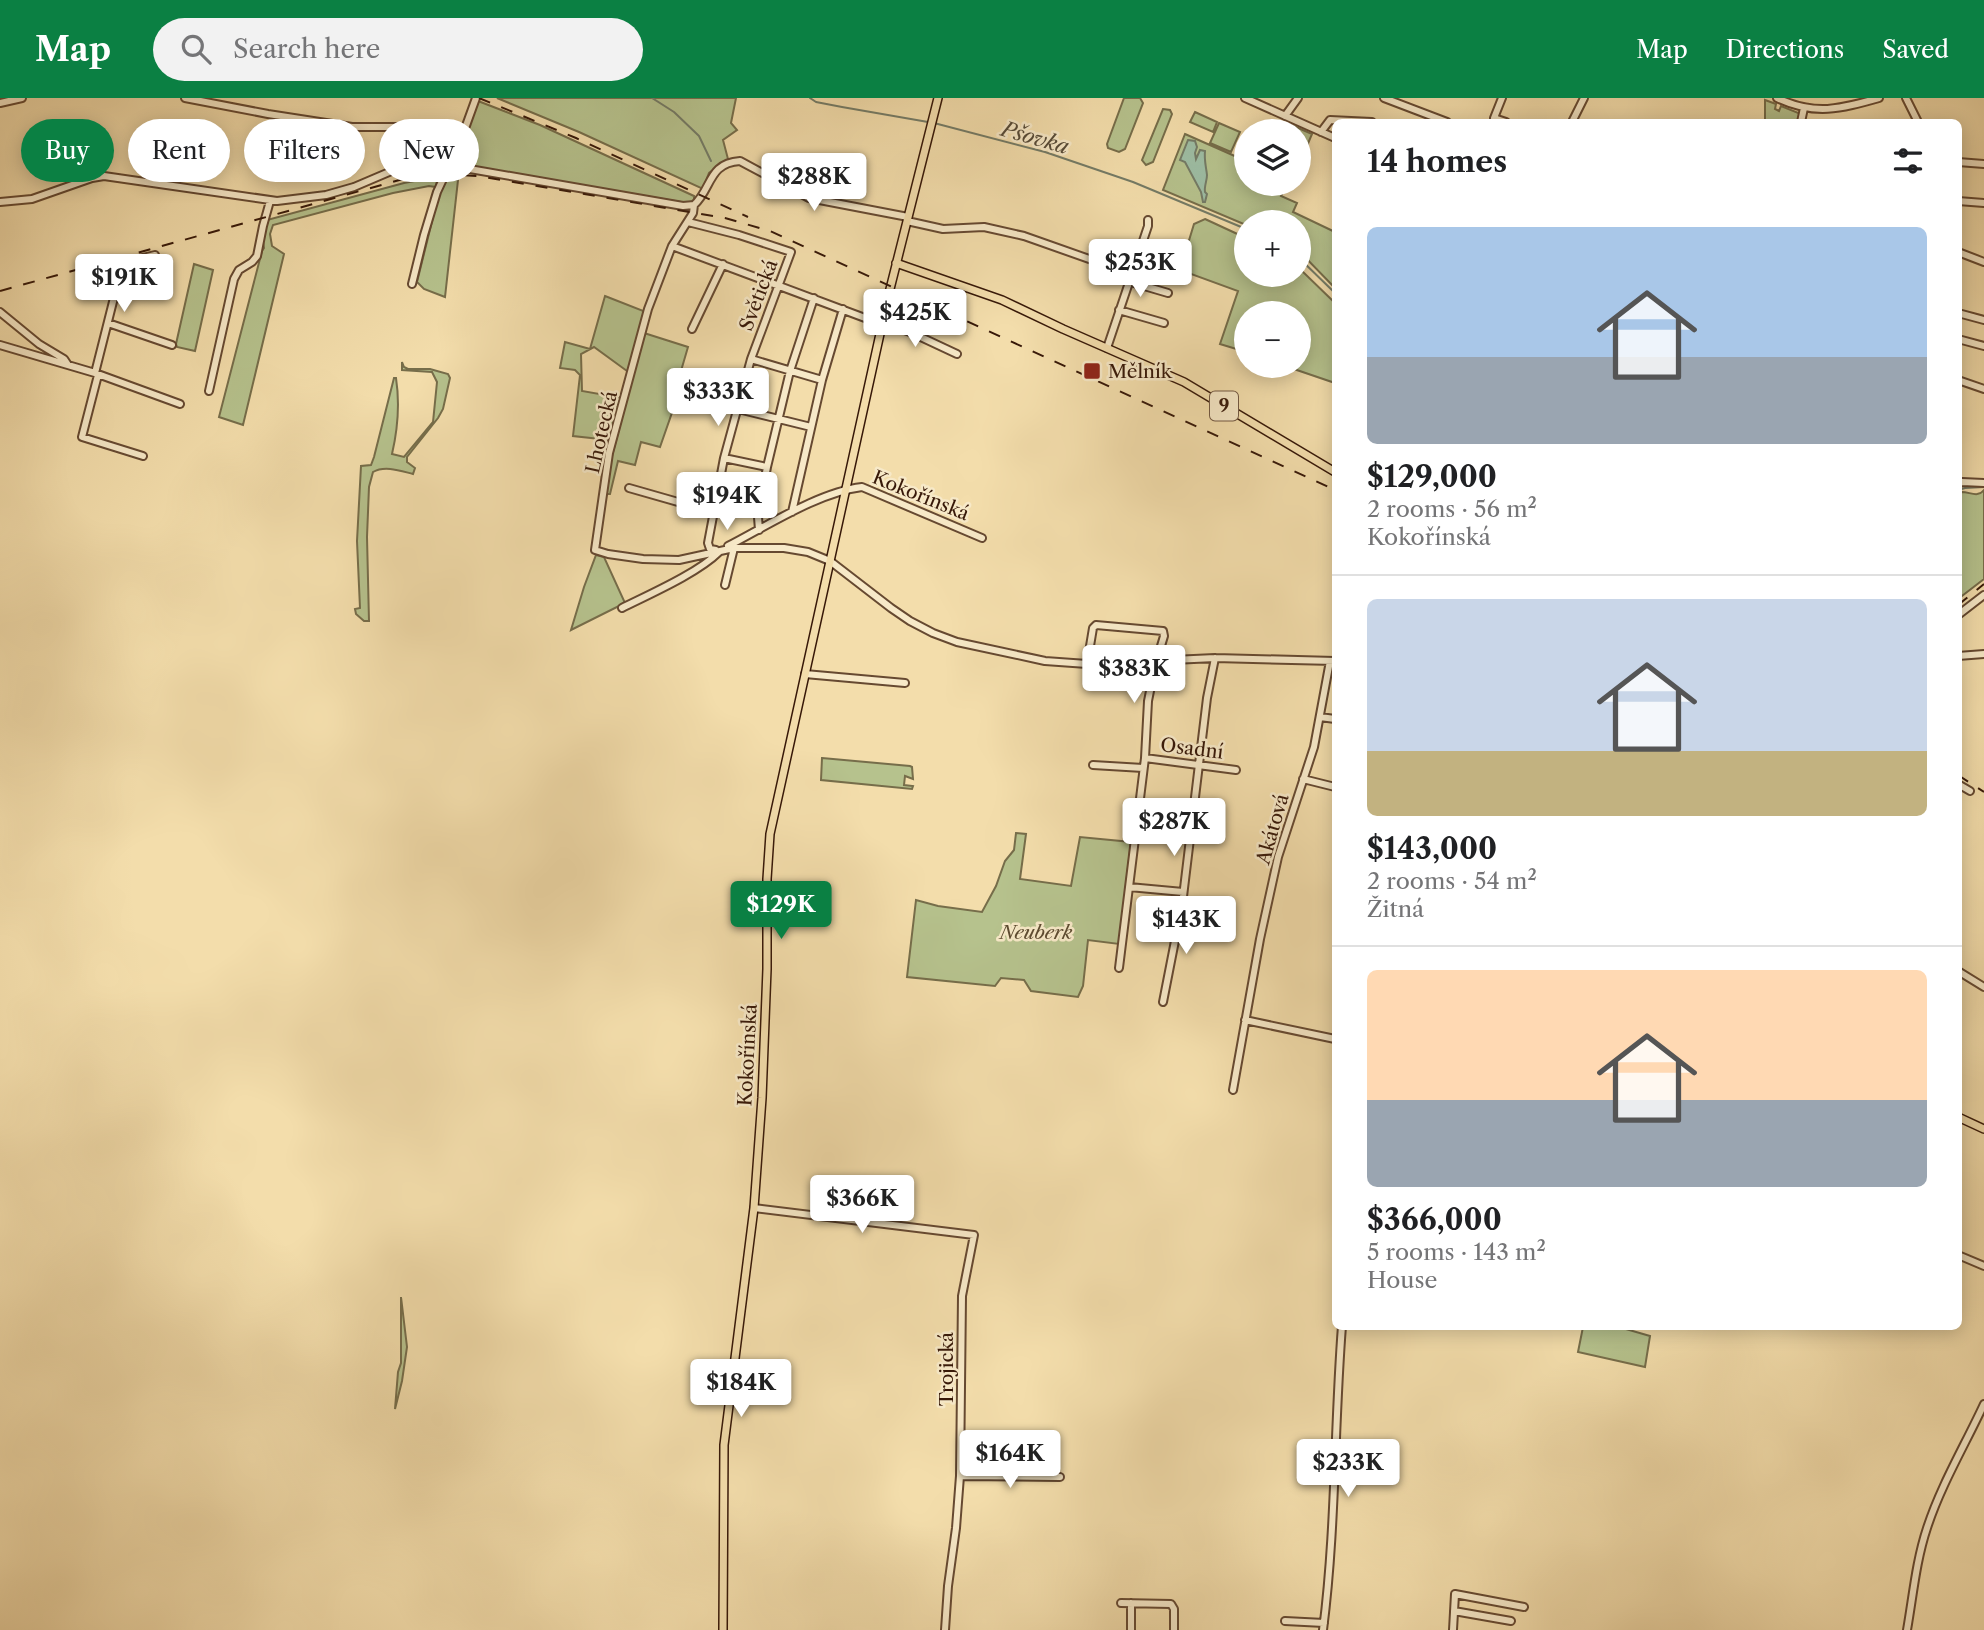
<!DOCTYPE html>
<meta charset="utf-8">
<style>
:root{--surface:#fff;--page:#f2f2f2;--text:#202124;--muted:#757577;--line:#e0e0e0;--accent:#0b8043}
body{margin:0;font-family:"Libre Caslon Text",serif;background:var(--page);color:var(--text);height:100vh;display:flex;flex-direction:column;font-size:26px;white-space:nowrap}
*{box-sizing:border-box;margin:0}
p{font-size:23px;color:var(--muted)}
.icon{flex:none;width:38px;height:38px;fill:none;stroke:currentColor;stroke-width:2;stroke-linecap:round;stroke-linejoin:round}
.map{position:relative;flex:1;overflow:hidden}
.drawer{position:absolute;left:1332px;top:21px;width:630px;height:1211px;display:flex;flex-direction:column;background:var(--surface);border-radius:10px;box-shadow:0 4px 18px #0003}
.drawer>*{flex:none}
.banner{position:absolute;left:21px;top:21px;width:665px;height:63px;display:flex;gap:14px}
.buttons{position:absolute;left:1234px;top:21px;display:grid;gap:14px}
.buttons a{display:grid;place-items:center;width:77px;height:77px;border-radius:50%;background:var(--surface);box-shadow:0 4px 18px #0003;font-size:35px}
.price{position:absolute;translate:-50% -60px;padding:0 16px;border-radius:7px;background:#fff;color:#222;font-size:23px;line-height:46px;filter:drop-shadow(0 2px 4px #0008)}
.price::after{content:'';position:absolute;left:50%;top:42px;width:21px;height:16px;margin-left:-10px;background:inherit;clip-path:polygon(0 0,100% 0,50% 100%)}
.price.on{background:var(--accent);color:#fff}
ul{padding:0;list-style:none}
li{display:grid;align-content:center;gap:14px;height:371px;padding:0 35px}
li+li{border-top:2px solid var(--line)}
li span{display:grid;place-items:center;height:217px;border-radius:10px;color:#555}
li>.icon{margin-inline-start:auto}
span .icon{width:126px;height:126px;fill:#fffc;stroke-width:1}
li b{font-size:30px}
h2{display:flex;justify-content:space-between;align-items:center;height:84px;padding:0 35px;font-size:30px}
.tag{padding:0 24px;border-radius:32px;background:var(--surface);box-shadow:0 4px 18px #0003;font-size:24px;line-height:63px}
.tag.on{background:var(--accent);color:#fff}
header{display:flex;align-items:center;gap:42px;box-sizing:border-box;height:98px;padding:0 35px;background:var(--accent);color:#fff}
header strong{font-size:33px}
nav{display:flex;gap:38px;margin-inline-start:auto;font-size:24px}
.search{width:490px;height:63px;background:var(--page);display:flex;align-items:center;gap:18px;box-sizing:border-box;padding:0 24px;border-radius:38px;color:var(--muted);font-size:26px}
.map>svg:first-child{display:block}
.green{fill:#b6c28d;stroke:#766d4a;stroke-width:2}
.water{fill:#9dbda4;stroke:#747b66;stroke-width:2}
.lines{fill:none;stroke-linecap:round;stroke-linejoin:round}
.stream{stroke:#747b66;stroke-width:2}
.minor-casing{stroke:#664931;stroke-width:10}
.major-casing{stroke:#371808;stroke-width:10}
.minor{stroke:#f7e9c8;stroke-width:6}
.major{stroke:#f3ddab;stroke-width:7}
.rail{stroke:#371808;stroke-width:2;stroke-dasharray:12 12;stroke-linecap:butt}
.poi-dot{fill:#8f2418;stroke:#f7e9c8;stroke-width:2.5}
.labels{text-anchor:middle;stroke-width:5;stroke-linejoin:round;paint-order:stroke}
.shield{fill:#f7e9c8;stroke:#715742;stroke-width:2}
.shield-label{font-size:18px;font-weight:bold;fill:#371808}
.street-label{font-size:19px;fill:#371808;stroke:#f7e9c8}
.poi-label{font-size:19px;fill:#371808;stroke:#f7e9c8;text-anchor:start}
.park-label{font-size:19px;font-style:italic;fill:#5d4b30;stroke:#f7e9c8}
.water-label{font-size:21px;font-style:italic;fill:#564a37;stroke:#f7e9c8}
</style>
<header>
<strong>Map</strong>
<div class="search"><svg class="icon" aria-label="search" viewBox="0 0 24 24"><circle cx="10" cy="10" r="6"/><path d="M15 15l6 6"/></svg>Search here</div>
<nav><a>Map</a><a>Directions</a><a>Saved</a></nav>
</header>
<div class="map">
<svg width="1984" height="1532" viewBox="0 0 1984 1532">
<rect width="100%" height="100%" fill="#f3ddab"/>
<filter id="stains"><feTurbulence type="fractalNoise" baseFrequency=".00286" numOctaves="4"/><feColorMatrix values="0 0 0 0 .2 0 0 0 0 .09 0 0 0 0 .02 0 0 0 .5 -.17"/></filter>
<radialGradient id="worn" r=".72"><stop offset=".6" stop-color="#630" stop-opacity="0"/><stop offset="1" stop-color="#630" stop-opacity=".3"/></radialGradient>
<!-- green -->
<path class="green" d="M497,0h239l-5,25 6,7 -14,10 5,19 -19,14 -6,16 -124,-57z
M1124,0h16l3,5 -18,46 -6,3 -11,-4 -1,-4z
M1765,2l11,4 -1,5 4,2 2,-5 20,8 -2,8h-31l-3,-2z
M478,3l62,24 154,71v4l-4,3 -9,-1 -228,-38z
M1163,11l7,1 2,4 -19,48 -7,3 -4,-5z
M1195,14l22,10 -4,10 -23,-10z
M1219,25l21,9 -9,20 -21,-9z
M1287,25l25,11 -5,12 -8,-3 -1,-12h-13z
M1185,36l61,27v23h41l-6,12 16,7 -4,9 42,20v56l-36,-37 -1,-29h-52v3l-83,-35z
M430,80l7,2 -1,7 -7,-1 -36,7 -120,32 -3,9 2,12 12,8 -41,171 -24,-8 43,-166 2,-3 -1,-7 4,-21 137,-37z
M448,80l10,2 -13,117 -21,-8 -7,-7 22,-89z
M1205,121l41,19v37h52l1,-7 36,35v80l-50,-17h13v-53h-52v39l-26,-8 18,-53 -58,-21 14,-46z
M194,166l19,6 -18,81 -18,-4 -1,-3z
M605,198l41,16 -18,63 -1,-4 -33,-24 -13,7 1,37 40,7 -13,42 -36,-4 7,-61 -5,-5 -15,-2 5,-26 25,7z
M644,235l44,14 -12,41 -1,16 -15,43 -19,-5 -6,23 -17,-4 -8,33h-5l6,-34z
M402,264l2,5 4,2h22l18,5 2,4 -7,31 -5,9 -31,39v5l8,6 -2,6c-12,-3 -28,-9 -40,-2l-4,15 -2,50 2,84h-5l-8,-7 -1,-5 5,-1 -3,-67 4,-75 10,-1 3,-8 20,-79h2c4,26 2,50 -4,76l12,3 29,-35 4,-40 -5,-10 -30,-2z
M1984,392v89l-26,20v-105l4,-2c8,0 16,6 22,-2z
M596,457l8,2 21,46 -54,27 13,-43z
M822,660l88,8 2,1 1,12 -8,-3 -1,9 9,1 -1,3 -91,-9z
M1016,735l10,1 -6,45 51,7 9,-49 51,5 -12,102 -31,-4 -5,46 -5,11 -47,-6 -7,-11 -23,-2 -6,8 -88,-9 9,-77 22,6 44,6 14,-26 9,-25 9,-11z
M401,1199l6,50 -5,34 -7,28 3,-37 3,-9z
M1583,1229h36l31,9 -5,31 -67,-15z"/>
<!-- water -->
<path class="water" d="M1188,42l7,1 2,6 -2,6 1,6 4,-9 5,1c-1,9 1,15 2,24 0,6 -3,11 -2,17l2,2 -2,8h-2l-2,-10 -16,-30 -5,-2z"/>
<g class="lines">
<!-- stream -->
<path class="stream" d="M652,0l22,14 25,24 12,25
M810,0l6,4 26,5 86,15
M934,25l111,29 88,30 113,47
M1298,159l37,36
M1958,392l7,-2 19,-1"/>
<defs>
<path id="minor" d="M185,0l83,16 84,13h100l13,2
M1245,0l90,40
M1384,0l63,24
M1502,0l-8,20 12,4
M1777,0c38,18 63,11 102,0
M1906,0l12,24
M0,5l22,-5
M1285,18l13,-18
M1572,24l12,-24
M1801,24l3,-14
M1321,34l9,-12 42,2
M1958,64l26,2
M1958,103l26,2
M0,104l32,-3 60,-21 12,-2 173,25 49,-6 28,-8 54,-23 27,-1 248,43 11,-1
M694,107l-1,8 -21,33 -24,63 -39,144 -14,97 13,4 35,5 36,1 55,-12h50l24,4 22,9 61,47 19,13 23,12 24,9 88,19 42,3 128,-6 120,3
M694,107c18,-16 14,-42 46,-44l69,37 99,19
M907,123l36,8 41,-2 40,9 102,36 8,11 34,10
M688,124l51,13 52,17 -40,107 -27,99 -16,85 2,6 6,1
M672,148l193,72 18,4 27,10 47,22
M1958,154l26,10
M412,186l12,-49 13,-43 22,-47 17,-47
M1119,212l45,13
M0,214l39,32 25,15 4,6
M1958,215l26,7
M108,225l64,22
M692,231l31,-65
M1958,241l26,7
M0,247l95,28 85,31
M1107,250l41,-122v-6
M751,261l71,21
M95,275l27,-107 4,-4 29,-7
M98,277l-16,62 61,19
M1958,282l26,9
M209,293l25,-112 5,-9 13,-8 5,-6 6,-30 7,-25
M738,311l73,18
M724,360l43,9
M1958,386l4,-2 22,1
M629,390l84,24
M792,414l30,-132 21,-71
M759,432l-1,-13 9,-50 23,-96 24,-73
M728,448c39,-20 91,-54 134,-59l120,51
M725,487l9,-37
M622,510c28,-14 76,-35 97,-56
M1958,517l26,-20
M1958,558l26,-2
M1087,566l6,-36 3,-3 67,6 1,5 -9,30 -7,35 -3,57 -26,210
M805,576l100,9
M1320,619l15,2
M1145,660l91,12
M1093,667l50,3
M1303,681l32,8
M1958,686l12,7
M1129,789l54,5
M1211,811l-29,-4 25,-207 8,-40
M1958,873l26,16
M1163,904l19,-97
M1245,922l90,19
M1233,992l27,-151 18,-82 36,-110 16,-86
M754,1110l220,27 -12,61 -2,180 -4,52 -8,58 -3,44
M1958,1157l26,11
M960,1378l100,1
M1121,1505l50,1 3,5v21
M1454,1513l57,10
M1285,1523l39,2
M1131,1532v-27
M1323,1532c13,-101 11,-202 19,-304
M1453,1532l2,-36 69,13
M1907,1532c6,-34 9,-69 20,-102 14,-43 38,-83 57,-124"/>
<path id="major" d="M896,165l106,37 61,29 121,53 151,90
M1958,1019l26,12
M723,1532l1,-185 30,-237 8,-110 5,-129v-90l3,-45 119,-541 49,-195"/>
</defs>
<!-- minor casing -->
<use href="#minor" class="minor-casing"/>
<!-- major casing -->
<use href="#major" class="major-casing"/>
<!-- minor -->
<use href="#minor" class="minor"/>
<!-- major -->
<use href="#major" class="major"/>
<!-- rail -->
<path class="rail" d="M479,0l97,40 172,79
M0,193l403,-112 41,-5 34,2 247,42 45,13 565,259
M1958,507l26,-21
M1958,677l26,17"/>
</g>
<!-- markers -->
<rect class="poi-dot" x="1083" y="264" width="18" height="18" rx="3.5"/>
<g class="labels">
<!-- shield labels -->
<rect class="shield" x="1210" y="293.5" width="28" height="29" rx="5"/>
<g class="shield-label">
<text x="1224" y="314">9</text>
</g>
<!-- street labels -->
<g class="street-label">
<text transform="translate(758 197) rotate(-69)" y="7">Světická</text>
<text transform="translate(601 334) rotate(-77)" y="7">Lhotecká</text>
<text transform="translate(921 397) rotate(22)" y="7">Kokořínská</text>
<text transform="translate(1192 650) rotate(7)" y="7">Osadní</text>
<text transform="translate(1272 731) rotate(-74)" y="7">Akátová</text>
<text transform="translate(747 957) rotate(-87)" y="7">Kokořínská</text>
<text transform="translate(946 1271) rotate(-90)" y="7">Trojická</text>
</g>
<!-- poi labels -->
<g class="poi-label">
<text x="1108" y="280">Mělník</text>
</g>
<!-- park labels -->
<g class="park-label">
<text x="1036" y="841">Neuberk</text>
</g>
<!-- water labels -->
<g class="water-label">
<text transform="translate(1035 40) rotate(16)" y="7">Pšovka</text>
</g>
</g>
<rect width="100%" height="100%" filter="url(#stains)"/>
<rect width="100%" height="100%" fill="url(#worn)"/>
</svg>
<div class="buttons">
<a><svg class="icon" aria-label="layers" viewBox="0 0 24 24"><path d="M12 4l9 5-9 5-9-5zM3 14l9 5 9-5"/></svg></a>
<a>+</a>
<a>−</a>
</div>
<b class="price" style="left:814px;top:115px">$288K</b>
<b class="price" style="left:1140px;top:201px">$253K</b>
<b class="price" style="left:124px;top:216px">$191K</b>
<b class="price" style="left:915px;top:251px">$425K</b>
<b class="price" style="left:718px;top:330px">$333K</b>
<b class="price" style="left:727px;top:434px">$194K</b>
<b class="price" style="left:1134px;top:607px">$383K</b>
<b class="price" style="left:1174px;top:760px">$287K</b>
<b class="price on" style="left:781px;top:843px">$129K</b>
<b class="price" style="left:1186px;top:858px">$143K</b>
<b class="price" style="left:862px;top:1137px">$366K</b>
<b class="price" style="left:741px;top:1321px">$184K</b>
<b class="price" style="left:1010px;top:1392px">$164K</b>
<b class="price" style="left:1348px;top:1401px">$233K</b>
<div class="banner">
<a class="tag on">Buy</a>
<a class="tag">Rent</a>
<a class="tag">Filters</a>
<a class="tag">New</a>
</div>
<section class="drawer">
<h2>14 homes<svg class="icon" aria-label="filters" viewBox="0 0 24 24"><path d="M4 7h16M4 17h16"/><circle cx="9" cy="7" r="2"/><circle cx="15" cy="17" r="2"/></svg></h2>
<ul>
<li><span style="background:linear-gradient(#a9c7e8 60%,#9aa5b1 0)"><svg class="icon" aria-label="home" viewBox="0 0 24 24"><path d="M3 11l9-7 9 7M6 9v11h12V9"/></svg></span><div><b>$129,000</b><p>2 rooms · 56 m²</p><p>Kokořínská</p></div></li>
<li><span style="background:linear-gradient(#c9d6e8 70%,#c2b280 0)"><svg class="icon" aria-label="home" viewBox="0 0 24 24"><path d="M3 11l9-7 9 7M6 9v11h12V9"/></svg></span><div><b>$143,000</b><p>2 rooms · 54 m²</p><p>Žitná</p></div></li>
<li><span style="background:linear-gradient(#ffd9b3 60%,#9aa5b1 0)"><svg class="icon" aria-label="home" viewBox="0 0 24 24"><path d="M3 11l9-7 9 7M6 9v11h12V9"/></svg></span><div><b>$366,000</b><p>5 rooms · 143 m²</p><p>House</p></div></li>
</ul>
</section>
</div>
